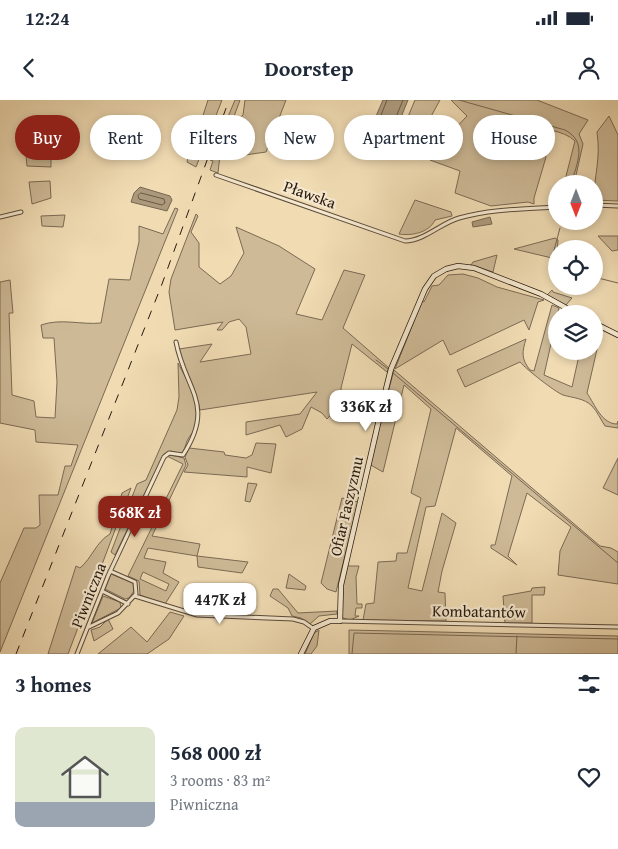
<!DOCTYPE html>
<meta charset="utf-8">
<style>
:root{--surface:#fff;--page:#f6f6f7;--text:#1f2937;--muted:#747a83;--accent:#8f2418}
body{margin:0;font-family:"Gentium Book Plus",serif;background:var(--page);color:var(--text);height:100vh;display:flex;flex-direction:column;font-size:19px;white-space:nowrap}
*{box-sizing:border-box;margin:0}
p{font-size:16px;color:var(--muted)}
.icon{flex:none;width:28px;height:28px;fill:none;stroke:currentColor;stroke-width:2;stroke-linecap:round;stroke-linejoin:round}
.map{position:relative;height:554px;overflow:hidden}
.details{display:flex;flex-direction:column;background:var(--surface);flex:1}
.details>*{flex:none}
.banner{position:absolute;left:15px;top:15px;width:589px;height:45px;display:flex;gap:10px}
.needle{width:32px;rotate:180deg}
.tools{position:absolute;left:548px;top:75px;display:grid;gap:10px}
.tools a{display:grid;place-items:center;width:55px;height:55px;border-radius:50%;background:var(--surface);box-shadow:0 2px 8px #0003;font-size:25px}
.price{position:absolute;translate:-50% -42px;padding:0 11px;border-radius:10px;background:#fff;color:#222;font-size:16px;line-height:32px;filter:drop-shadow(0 1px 2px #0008)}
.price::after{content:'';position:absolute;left:50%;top:30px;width:15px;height:11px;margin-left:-8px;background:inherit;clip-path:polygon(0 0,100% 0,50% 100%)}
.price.selected{background:var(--accent);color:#fff}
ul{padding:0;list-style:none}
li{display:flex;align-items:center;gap:15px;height:125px;padding:0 15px}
li span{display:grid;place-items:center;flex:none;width:140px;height:100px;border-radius:10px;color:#555}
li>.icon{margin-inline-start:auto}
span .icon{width:60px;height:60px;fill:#fffc;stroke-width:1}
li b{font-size:21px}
h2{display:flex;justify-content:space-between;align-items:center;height:60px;padding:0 15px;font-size:21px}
.chip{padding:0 18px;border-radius:22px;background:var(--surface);box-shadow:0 2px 8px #0003;font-size:18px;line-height:45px}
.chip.selected{background:var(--accent);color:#fff}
.status{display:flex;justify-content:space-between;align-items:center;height:35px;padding:0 25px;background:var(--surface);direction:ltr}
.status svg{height:14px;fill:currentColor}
header{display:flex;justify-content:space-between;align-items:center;height:65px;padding:0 15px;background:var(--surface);font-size:22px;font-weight:600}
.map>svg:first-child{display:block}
.green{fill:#ceba97;stroke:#7b6a54;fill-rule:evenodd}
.water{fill:#ac997c;stroke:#776651}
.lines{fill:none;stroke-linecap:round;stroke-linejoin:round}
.shore{stroke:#6a5a46;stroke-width:1}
.stream{stroke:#776651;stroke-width:1}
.street-casing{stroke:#5a4a39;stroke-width:5}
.secondary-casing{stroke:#281a10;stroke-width:6}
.street{stroke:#f5e8ce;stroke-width:3}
.secondary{stroke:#f5e8ce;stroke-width:4.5}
.rail{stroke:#281a10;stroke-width:1;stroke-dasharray:9 9;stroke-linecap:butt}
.labels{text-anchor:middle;stroke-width:4.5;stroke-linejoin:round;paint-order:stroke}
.street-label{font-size:16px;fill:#281a10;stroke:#f5e8ce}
</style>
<div class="status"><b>12:24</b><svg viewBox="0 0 49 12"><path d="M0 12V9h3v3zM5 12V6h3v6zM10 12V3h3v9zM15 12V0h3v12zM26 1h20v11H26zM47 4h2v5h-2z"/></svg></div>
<header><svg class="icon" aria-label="back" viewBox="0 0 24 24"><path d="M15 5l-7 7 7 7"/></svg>Doorstep<svg class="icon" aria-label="person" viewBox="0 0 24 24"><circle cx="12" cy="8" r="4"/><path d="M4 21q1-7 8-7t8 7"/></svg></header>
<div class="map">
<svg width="618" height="554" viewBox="0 0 618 554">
<rect width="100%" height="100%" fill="#f0dbb3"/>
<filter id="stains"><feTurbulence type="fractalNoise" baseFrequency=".004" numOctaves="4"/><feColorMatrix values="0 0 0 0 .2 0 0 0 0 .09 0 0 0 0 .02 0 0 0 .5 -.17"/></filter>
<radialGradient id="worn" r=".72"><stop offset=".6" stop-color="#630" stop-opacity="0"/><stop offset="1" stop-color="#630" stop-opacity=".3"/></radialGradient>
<!-- green -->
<path class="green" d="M208,0h14l-26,67 -9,-5 2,-8 -11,-3 1,-15 17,1z
M235,0h5l-20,55 -2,18 -8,-3 3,-9 -3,-1z
M245,0h41l-20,52 -42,6c5,-13 7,-35 19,-43z
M415,0h25l-23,42 -17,-6z
M451,0h86l51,20 -9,14 4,10 -9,40h-10l11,-43c-11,-11 -34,-12 -49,-16l-12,22 31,6 1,4 -12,41v6l-6,-2 -37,4 -36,-13 5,-22 -30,-11 4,-12 2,1 31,-33z
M609,16l9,19v66l-24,-1c0,-26 7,-40 3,-68z
M25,22l26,7v38l-24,-1 -4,-42z
M50,81l1,17 -19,6 -3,-22z
M415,100l36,12 1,4 -17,4c-6,13 -24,16 -36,14z
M175,108l3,1 -178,443v-69l24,-55h12l4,-3 -1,-30h19l7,-29h6l7,-21 -42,-3 -1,-12 -35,-7v-141l10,-2 3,33h-4l3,82 22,6 2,16 19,1 2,-36 -3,-44h-11l-2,-13c20,-7 40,0 60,-2l8,-44 21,1 9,-38v-16l24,8z
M196,114l2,2 -7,16 8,11v24l21,17 11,-8 13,-23 -8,-26 43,19 36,23 -19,45 26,6 22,-50 21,5 -22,53 46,40 -2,4 -35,-28 -11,44v16l-14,15 -5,-6 -11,-6 -9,22 -16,8 -6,-12 -34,10v-13l54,-8 17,-22 -117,18c-3,-22 -18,-39 -21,-61l33,-5 -12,18 51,-8 -5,-27 -7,-8 -10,3 -7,8h-5l6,-8 -48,8 -6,-38 2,-13z
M65,115l-2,12 -21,-1 -1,-10z
M598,136h20v14l-6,1z
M555,138l3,2 -2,26 -4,-8 -38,-9z
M497,155l-4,17 -22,-7 2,-3z
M463,174l15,4 19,9 47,13 -6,2 -9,28 -5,-10 -74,35 -7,-15 -48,29 27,-68 2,1 8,-16 7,-1 9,-10z
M552,190l1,2 19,6 -6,7 -19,-10z
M552,205l7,3 -15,67 28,12 8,-36h14v-22l7,3 -14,61c8,12 15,31 30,31l1,-3v7l-13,-2c-4,-6 -8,-15 -13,-20 -8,-8 -19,-8 -29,-11 -8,-3 -37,-26 -43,-33l-55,25 -8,-17 69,-31c-4,13 -5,20 4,31l4,1z
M178,263c10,19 24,42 18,64 -2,5 -7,9 -9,14 -2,5 -2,10 -7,13l-9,-3 -7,3 -49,101 -4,-3 26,-68 9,-4 31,-70 2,-13z
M394,270l206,176 11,2 7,4v32l-60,-9 2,-24 11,-24 -44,-34 -19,63 9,9 -26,-17v-3h4l17,-69 -56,-48 -21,78 -9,1 -18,81 14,3 20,-78 14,10 -14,48 -4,21 7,1 1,28 -83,-1 3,-16 8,-1 4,-41 18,-1 1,-8h10l14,-55 -10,-5 20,-84 -27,-24 -21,87 -14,-8z
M256,343l20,1 -5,29 -24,-6v10l-63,-5 4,-7 -3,-8 4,-9 35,4 1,3 21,3 6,-3z
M170,355l14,3 2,7 -34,71 48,8 -3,12 51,6 -6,11 -44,-6 -1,-11 -49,-8 -4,10 22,4 -3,11 16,9 -14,22 -25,-9 -1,-14 -11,-5 55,-112 -16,-8zM143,472l26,12 -3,7 -26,-12z
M618,358v37l-15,-7z
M248,383l9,1 -7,18 -5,-1z
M131,388l-63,166h-20l28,-88 4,2c12,-10 16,-26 30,-34l12,-41z
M342,398l16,4 -22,90 -9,-3 -6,-6z
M347,466h12l-3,11 1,27h5v4h-6l-1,8h4l-9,4 -7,-2c-7,-15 1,-38 4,-52z
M111,474l22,9 1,8 -5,7 -4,1 -20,-10z
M289,474l17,12 -1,4 -19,-2z
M545,487l-1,8h-12v28h-27l-2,-27 28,-5 1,-3z
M273,489h5l20,24 39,-2v3l-18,2 -9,8 -9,-6 -9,-2 -4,-8 -18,-12z
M103,496l17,6 1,6 -29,15z
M170,512l14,4 -15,23 -22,15h-49l33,-27 16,15z
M108,519l5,10 -19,12 -3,-11 9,-3z
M319,530l-2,16 -6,8h-6l9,-21z
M349,530l269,6v18h-269z"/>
<!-- water -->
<path class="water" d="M383,0h25l-15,37 -14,16h-3l-10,-7 1,-9z
M140,87l30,9 2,4 -5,11 -36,-9 3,-9z
M490,117l2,7 -19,3 -1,-5z"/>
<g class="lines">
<!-- shore -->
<path class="shore" d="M387,0l-15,38v6l3,4 14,-14 14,-34
M141,93l23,6 1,4 -3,2 -23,-6 -1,-3z"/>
<!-- stream -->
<path class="stream" d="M459,0l106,30c23,12 12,33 6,54
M556,163l-3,-9 7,-26
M594,177l24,6
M376,260l12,9
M393,273l225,190
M516,553l1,-17
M352,554l2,-21 264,6"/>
<defs>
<path id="street" d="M216,75l189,66c19,0 36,-18 54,-23 32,-9 64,-9 97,-11
M594,105l24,1
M0,117l21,-5
M102,491l26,13
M135,496l62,19 96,4 11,3 10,7
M340,521l278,6
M89,527l29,-14 18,-19 -1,-12 -25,-11
M77,554l31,-78 56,-119 5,-4 14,2c33,-51 2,-65 -7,-113"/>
<path id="secondary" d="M594,223l24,12
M301,554l13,-26 16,-7h10l1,-36 45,-196 5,-20 34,-80 9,-13 12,-7 12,-3 16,2 67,26 36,20"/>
</defs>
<!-- street casing -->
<use href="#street" class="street-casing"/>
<!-- secondary casing -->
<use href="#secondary" class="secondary-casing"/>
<!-- street -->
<use href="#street" class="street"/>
<!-- secondary -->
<use href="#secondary" class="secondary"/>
<!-- rail -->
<path class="rail" d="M16,554l146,-370 67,-184"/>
</g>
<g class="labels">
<!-- street labels -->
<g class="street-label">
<text transform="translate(310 94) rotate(20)" y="6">Pławska</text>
<text transform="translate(346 406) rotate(-77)" y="6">Ofiar Faszyzmu</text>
<text transform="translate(88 495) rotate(-68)" y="6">Piwniczna</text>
<text transform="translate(479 511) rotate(1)" y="6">Kombatantów</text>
</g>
</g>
<rect width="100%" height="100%" filter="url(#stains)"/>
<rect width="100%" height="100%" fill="url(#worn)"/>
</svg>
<div class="tools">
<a><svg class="needle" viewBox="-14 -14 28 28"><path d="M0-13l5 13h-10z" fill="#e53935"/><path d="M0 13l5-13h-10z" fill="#747a83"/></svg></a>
<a><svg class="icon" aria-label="locate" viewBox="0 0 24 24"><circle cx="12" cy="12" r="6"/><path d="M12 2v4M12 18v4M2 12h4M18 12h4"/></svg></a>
<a><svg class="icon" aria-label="layers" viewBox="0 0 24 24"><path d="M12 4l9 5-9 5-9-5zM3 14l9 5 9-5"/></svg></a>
</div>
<b class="price" style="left:366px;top:332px">336K zł</b>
<b class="price selected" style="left:135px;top:438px">568K zł</b>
<b class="price" style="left:220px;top:525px">447K zł</b>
<div class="banner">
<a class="chip selected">Buy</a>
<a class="chip">Rent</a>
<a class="chip">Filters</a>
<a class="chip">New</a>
<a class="chip">Apartment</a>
<a class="chip">House</a>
</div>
</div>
<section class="details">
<h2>3 homes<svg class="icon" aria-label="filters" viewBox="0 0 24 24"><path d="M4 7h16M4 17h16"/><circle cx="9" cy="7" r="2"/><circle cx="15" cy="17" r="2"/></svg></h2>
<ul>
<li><span style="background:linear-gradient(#dfe7d0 75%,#9aa5b1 0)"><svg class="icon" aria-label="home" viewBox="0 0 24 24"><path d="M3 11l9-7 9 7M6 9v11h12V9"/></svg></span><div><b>568 000 zł</b><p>3 rooms · 83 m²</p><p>Piwniczna</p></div><svg class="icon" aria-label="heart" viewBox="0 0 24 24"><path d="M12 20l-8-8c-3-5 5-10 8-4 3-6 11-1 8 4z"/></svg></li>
</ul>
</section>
